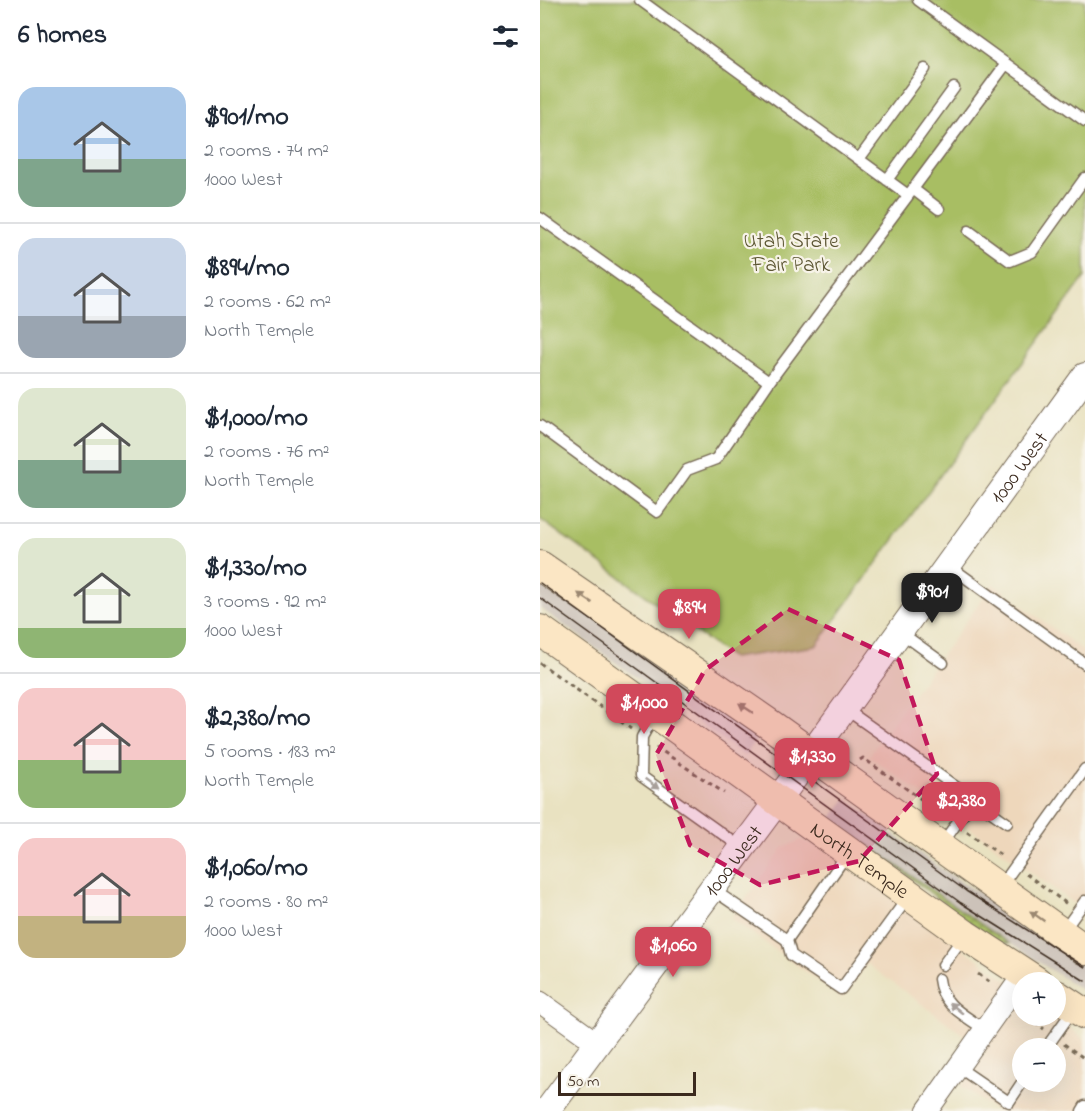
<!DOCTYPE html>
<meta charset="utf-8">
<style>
:root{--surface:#fff;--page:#f6f6f7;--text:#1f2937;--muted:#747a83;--line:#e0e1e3;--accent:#d1495b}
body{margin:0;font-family:"Indie Flower",sans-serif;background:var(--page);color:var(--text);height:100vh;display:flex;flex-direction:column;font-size:22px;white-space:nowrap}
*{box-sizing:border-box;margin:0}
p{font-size:20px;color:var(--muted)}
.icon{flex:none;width:33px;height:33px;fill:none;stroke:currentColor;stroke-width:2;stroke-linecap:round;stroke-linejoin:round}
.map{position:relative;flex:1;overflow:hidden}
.panel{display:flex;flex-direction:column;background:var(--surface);width:540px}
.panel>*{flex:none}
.fabs{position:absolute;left:472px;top:972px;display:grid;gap:12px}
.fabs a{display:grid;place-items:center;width:54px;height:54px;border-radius:50%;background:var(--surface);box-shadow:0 6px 24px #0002;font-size:30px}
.scale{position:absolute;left:18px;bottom:15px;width:138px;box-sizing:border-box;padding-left:6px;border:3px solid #3b2a1e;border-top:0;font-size:16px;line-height:21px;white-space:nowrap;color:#3b2a1e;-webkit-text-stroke:4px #f7f3e8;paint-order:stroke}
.price{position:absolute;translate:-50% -51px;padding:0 14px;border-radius:12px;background:var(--accent);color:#fff;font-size:20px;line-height:39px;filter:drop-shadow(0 2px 3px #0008)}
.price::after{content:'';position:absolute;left:50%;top:36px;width:18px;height:14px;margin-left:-9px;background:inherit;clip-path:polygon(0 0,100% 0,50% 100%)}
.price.selected{background:#222;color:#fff}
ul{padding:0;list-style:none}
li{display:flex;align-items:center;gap:18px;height:150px;padding:0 18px}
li+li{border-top:2px solid var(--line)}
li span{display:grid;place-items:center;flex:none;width:168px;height:120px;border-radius:18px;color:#555}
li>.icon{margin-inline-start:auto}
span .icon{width:72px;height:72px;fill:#fffc;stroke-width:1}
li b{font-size:26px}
h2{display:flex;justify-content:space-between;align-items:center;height:72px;padding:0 18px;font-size:26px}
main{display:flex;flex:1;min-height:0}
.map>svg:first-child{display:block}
.built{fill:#eed7bb;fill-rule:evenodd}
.railway{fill:#ccc2b9}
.green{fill:#a8be63;stroke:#727440;stroke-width:1.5}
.garden{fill:url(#garden-furrows);stroke:#727440;stroke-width:1.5}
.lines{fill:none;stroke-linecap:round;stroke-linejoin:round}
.service-casing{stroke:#786a57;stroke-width:13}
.minor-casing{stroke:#786a57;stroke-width:23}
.tertiary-casing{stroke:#786a57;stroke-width:28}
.secondary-casing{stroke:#786a57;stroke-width:32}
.path{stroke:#786a57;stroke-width:3;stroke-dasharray:4.5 4.5;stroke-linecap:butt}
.service{stroke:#fff;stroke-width:10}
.minor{stroke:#fff;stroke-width:21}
.tertiary{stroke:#fff;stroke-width:26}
.secondary{stroke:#fbe6c4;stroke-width:30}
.tram{stroke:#3b2a1e;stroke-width:1.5}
.oneway{fill:#9b8871}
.oneway2{fill:#a79f9a}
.marked{fill:#c2185b;fill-opacity:0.2;stroke:#c2185b;stroke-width:4.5;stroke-dasharray:12 8;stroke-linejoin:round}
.labels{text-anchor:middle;stroke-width:4.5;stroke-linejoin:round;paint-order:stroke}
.park-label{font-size:21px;fill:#5c5633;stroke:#f7f3e8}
.street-label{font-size:21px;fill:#3b2a1e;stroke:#f7f3e8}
</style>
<main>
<section class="panel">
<h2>6 homes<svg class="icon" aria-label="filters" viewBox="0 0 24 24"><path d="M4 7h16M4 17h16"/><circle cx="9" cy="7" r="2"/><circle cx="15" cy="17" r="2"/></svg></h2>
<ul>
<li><span style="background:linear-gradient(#a9c7e8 60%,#7fa58c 0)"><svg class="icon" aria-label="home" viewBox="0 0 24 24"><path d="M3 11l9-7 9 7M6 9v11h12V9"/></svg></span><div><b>$901/mo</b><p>2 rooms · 74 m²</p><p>1000 West</p></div></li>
<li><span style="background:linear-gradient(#c9d6e8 65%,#9aa5b1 0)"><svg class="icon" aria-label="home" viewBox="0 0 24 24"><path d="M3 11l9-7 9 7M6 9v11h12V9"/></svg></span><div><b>$894/mo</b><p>2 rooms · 62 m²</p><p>North Temple</p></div></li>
<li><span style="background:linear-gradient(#dfe7d0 60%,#7fa58c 0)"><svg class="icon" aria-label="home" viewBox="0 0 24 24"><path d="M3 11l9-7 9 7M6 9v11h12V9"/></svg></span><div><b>$1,000/mo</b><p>2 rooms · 76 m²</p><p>North Temple</p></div></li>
<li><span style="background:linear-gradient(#dfe7d0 75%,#8fb573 0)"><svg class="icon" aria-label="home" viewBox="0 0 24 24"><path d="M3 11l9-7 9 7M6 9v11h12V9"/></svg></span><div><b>$1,330/mo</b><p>3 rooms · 92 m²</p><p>1000 West</p></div></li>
<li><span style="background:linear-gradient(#f6c9c9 60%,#8fb573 0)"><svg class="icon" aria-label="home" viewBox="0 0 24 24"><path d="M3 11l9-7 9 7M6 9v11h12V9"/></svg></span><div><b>$2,380/mo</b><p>5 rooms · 183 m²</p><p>North Temple</p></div></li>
<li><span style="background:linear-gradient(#f6c9c9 65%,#c2b280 0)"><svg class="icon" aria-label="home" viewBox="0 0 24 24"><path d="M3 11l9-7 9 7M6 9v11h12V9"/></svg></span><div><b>$1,060/mo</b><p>2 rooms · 80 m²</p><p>1000 West</p></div></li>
</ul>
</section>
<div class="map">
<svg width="545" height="1111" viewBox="0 0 545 1111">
<defs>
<pattern id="garden-furrows" width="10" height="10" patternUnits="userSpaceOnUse" patternTransform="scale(1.5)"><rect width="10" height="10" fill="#a8be63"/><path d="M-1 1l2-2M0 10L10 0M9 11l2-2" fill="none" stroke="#8a9b51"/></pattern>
</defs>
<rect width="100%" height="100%" fill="#f7f3e8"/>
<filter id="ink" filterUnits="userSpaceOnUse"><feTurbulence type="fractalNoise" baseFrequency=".0167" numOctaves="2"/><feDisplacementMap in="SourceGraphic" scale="12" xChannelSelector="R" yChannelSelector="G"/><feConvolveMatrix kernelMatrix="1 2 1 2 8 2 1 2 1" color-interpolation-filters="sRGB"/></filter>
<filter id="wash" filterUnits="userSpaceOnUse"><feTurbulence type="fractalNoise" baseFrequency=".008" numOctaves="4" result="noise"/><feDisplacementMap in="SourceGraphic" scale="24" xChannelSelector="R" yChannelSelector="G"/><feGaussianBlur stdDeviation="1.35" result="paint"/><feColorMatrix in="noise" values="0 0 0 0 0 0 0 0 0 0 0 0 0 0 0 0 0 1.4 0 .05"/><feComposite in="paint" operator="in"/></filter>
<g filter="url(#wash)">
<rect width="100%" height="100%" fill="#e9e2c1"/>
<!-- built -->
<path class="built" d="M453,584l92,68v259l-216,-155z
M261,840l19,5 203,147v24h32l30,24v71h-88l-36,-25 25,-35 -119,-87 -25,34 -111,-80 52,-70zM483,1048h33v34h-33z"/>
<!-- railway -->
<path class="railway" d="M0,577l218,159 -13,20 -205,-148z
M306,799l96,70 143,91v32l-87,-56 -168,-116z"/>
<!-- green -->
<path class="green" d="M0,0h545v277l-269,369 -84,12 -192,-139z"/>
<!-- garden -->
<path class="garden" d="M323,842l135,94 12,8 -15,-2z"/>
</g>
<g filter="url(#ink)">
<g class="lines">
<defs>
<path id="service" d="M100,0l268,195
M378,0l167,121
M319,159l66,-90
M347,180l67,-92
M399,209l-26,-20 93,-125
M0,218l229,164 144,-193
M429,231l41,30 22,-9 53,-74
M0,426l117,86 30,-42 29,-11 53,-77
M408,565l137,99
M360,632l43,31
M304,708l163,115
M115,714l-13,23 -1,39 101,72
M402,844l31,-44
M461,886l84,-117
M172,889l75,51 60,-86
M522,933l23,-32
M247,940l4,15 50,34 68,-93
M403,965l21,-29
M399,979c3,27 24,35 45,50
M506,1048l27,-38
M418,1067l51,35 14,-21
M542,1111l3,-5"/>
<path id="minor" d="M0,1002l57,41
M387,1111l97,-137"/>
<g id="tertiary">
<path id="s1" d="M7,1111l231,-311 307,-424"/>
</g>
<g id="secondary">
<path d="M0,566l232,160 313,224"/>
<path id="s2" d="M0,630l425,305 72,47"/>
<path d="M516,995l29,19"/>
</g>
</defs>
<!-- service casing -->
<use href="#service" class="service-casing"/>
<!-- minor casing -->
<use href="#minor" class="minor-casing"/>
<!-- tertiary casing -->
<use href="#tertiary" class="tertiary-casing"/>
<!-- secondary casing -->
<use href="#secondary" class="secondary-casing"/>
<!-- path -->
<path class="path" d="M0,663l91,66
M116,747l68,46
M320,760l3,-2 82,58
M427,832l37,25
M486,874l41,30
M438,974l12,8
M488,1016l16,13
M524,1044l21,15"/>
<!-- service -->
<use href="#service" class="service"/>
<!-- minor -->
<use href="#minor" class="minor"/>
<!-- tertiary -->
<use href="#tertiary" class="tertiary"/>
<!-- secondary -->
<use href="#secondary" class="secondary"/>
<!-- tram -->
<path class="tram" d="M0,583l426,308 119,76
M0,598l421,305 124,78"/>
</g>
<!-- one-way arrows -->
<defs><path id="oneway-solid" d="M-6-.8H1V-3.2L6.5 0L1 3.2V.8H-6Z" transform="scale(1.5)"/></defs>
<g class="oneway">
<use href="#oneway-solid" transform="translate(45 598) rotate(-146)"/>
<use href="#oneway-solid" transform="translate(206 708) rotate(-146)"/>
<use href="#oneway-solid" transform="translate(497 916) rotate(-145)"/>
</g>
<g class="oneway2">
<use href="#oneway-solid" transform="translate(112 784) rotate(36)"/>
<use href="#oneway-solid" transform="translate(416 1008) rotate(-140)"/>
</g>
</g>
<!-- marked area -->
<path class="marked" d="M248,609l111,51 38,114 -78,87 -99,24 -70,-40 -34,-90 49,-85z"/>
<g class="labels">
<!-- park labels -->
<g class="park-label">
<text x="251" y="247">Utah State<tspan x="251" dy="24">Fair Park</tspan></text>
</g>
<!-- street labels -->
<g class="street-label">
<text dy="7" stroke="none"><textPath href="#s1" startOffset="798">1000 West</textPath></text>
<text dy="7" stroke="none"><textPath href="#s2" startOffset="394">North Temple</textPath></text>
<text dy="7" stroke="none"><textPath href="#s1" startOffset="312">1000 West</textPath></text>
</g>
</g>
</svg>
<div class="fabs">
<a>+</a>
<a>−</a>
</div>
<div class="scale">50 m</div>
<b class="price selected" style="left:392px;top:624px">$901</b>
<b class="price" style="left:149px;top:640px">$894</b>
<b class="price" style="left:104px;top:735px">$1,000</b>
<b class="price" style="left:272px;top:789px">$1,330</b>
<b class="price" style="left:421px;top:833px">$2,380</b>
<b class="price" style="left:133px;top:978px">$1,060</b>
</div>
</main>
